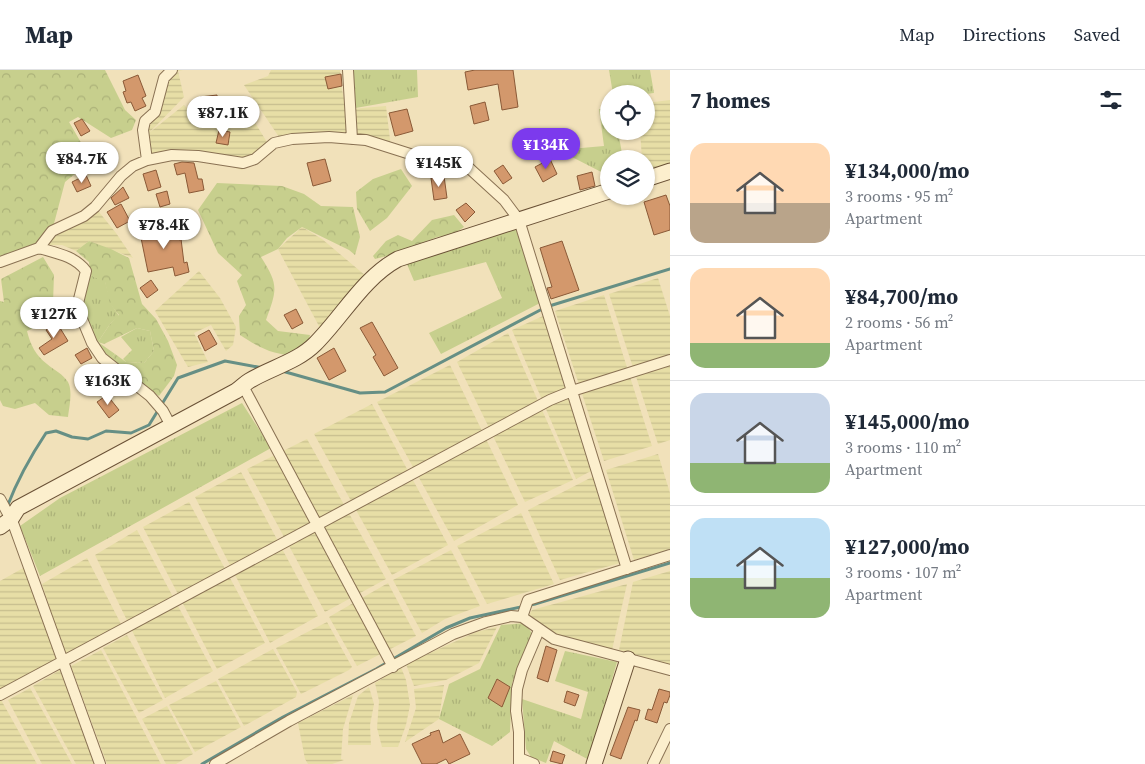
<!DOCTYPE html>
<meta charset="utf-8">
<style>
:root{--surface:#fff;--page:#f2f2f3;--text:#1f2937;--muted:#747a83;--line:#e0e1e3;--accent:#7c3aed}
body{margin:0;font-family:"Source Serif 4",serif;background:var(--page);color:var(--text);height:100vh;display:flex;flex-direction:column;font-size:19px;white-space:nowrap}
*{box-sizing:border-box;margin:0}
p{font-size:16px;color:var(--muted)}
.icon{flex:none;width:28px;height:28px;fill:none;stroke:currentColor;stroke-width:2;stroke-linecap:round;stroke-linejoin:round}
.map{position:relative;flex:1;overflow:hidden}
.side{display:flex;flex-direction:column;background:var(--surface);width:475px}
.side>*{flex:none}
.fabs{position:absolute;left:600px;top:15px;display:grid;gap:10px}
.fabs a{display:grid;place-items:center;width:55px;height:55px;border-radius:50%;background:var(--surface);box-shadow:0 1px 4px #0004;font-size:25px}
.price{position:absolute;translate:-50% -42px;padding:0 11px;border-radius:18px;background:#fff;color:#222;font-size:16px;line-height:32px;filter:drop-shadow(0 1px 2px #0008)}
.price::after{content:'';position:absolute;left:50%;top:30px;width:15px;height:11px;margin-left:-8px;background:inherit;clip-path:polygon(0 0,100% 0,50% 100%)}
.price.selected{background:var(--accent);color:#fff}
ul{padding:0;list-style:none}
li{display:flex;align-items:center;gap:15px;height:125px;padding:0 20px}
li+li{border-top:1px solid var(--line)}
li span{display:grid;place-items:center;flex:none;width:140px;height:100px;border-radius:15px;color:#555}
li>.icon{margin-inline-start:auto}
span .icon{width:60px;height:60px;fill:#fffc;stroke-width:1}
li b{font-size:21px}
h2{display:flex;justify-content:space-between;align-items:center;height:60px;padding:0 20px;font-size:21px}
header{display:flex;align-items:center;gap:30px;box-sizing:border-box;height:70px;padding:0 25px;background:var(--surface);border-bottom:1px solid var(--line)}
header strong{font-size:24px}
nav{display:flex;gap:28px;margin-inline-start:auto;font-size:18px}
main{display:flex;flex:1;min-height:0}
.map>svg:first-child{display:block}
.farmland{fill:url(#farmland-rules)}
.grass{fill:url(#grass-tufts)}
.forest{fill:url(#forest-crowns)}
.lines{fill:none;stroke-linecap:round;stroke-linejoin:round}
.stream{stroke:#668f85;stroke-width:3}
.building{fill:#d3986c;stroke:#8a5937}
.street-casing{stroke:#897153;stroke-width:12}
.secondary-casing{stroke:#6a5136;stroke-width:17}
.street{stroke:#fcefcd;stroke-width:10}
.secondary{stroke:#fcefcd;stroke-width:15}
</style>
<header>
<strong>Map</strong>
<nav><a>Map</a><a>Directions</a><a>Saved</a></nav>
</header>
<main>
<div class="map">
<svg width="670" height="694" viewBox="0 0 670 694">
<defs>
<pattern id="farmland-rules" width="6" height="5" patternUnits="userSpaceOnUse" patternTransform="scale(1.25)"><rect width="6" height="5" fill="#e7dea6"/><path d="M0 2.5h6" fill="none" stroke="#c7be8e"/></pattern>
<pattern id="grass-tufts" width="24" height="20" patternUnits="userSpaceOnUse" patternTransform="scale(1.25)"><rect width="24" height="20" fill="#c7cf8d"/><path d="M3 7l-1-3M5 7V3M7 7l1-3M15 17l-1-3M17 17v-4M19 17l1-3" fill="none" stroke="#acb279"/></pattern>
<pattern id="forest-crowns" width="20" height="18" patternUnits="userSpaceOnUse" patternTransform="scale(1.25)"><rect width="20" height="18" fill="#c7cf8d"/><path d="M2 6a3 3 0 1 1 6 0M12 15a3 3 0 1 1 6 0" fill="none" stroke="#acb279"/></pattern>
</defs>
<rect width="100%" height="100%" fill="#f1e1ba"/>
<!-- farmland -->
<path class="farmland" d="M172,0h11l-5,1 6,26 -35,36 35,-28 16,16 49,-8 21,34 -28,23 -44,-14 -47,3 -7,-21z
M271,0h69v10l10,48v-19l36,-3 5,42 -40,-16 -72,5 -35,-52 24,-9z
M670,30v71l-24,8v-20h-4l-2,-28h6v-28z
M95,137l21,26 17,25 -44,-17 -13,10 -14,-6h-15l5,-14z
M302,157l20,12 44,37 -46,52 -42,-79z
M199,201l21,27 16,29 -3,18 -7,6 -15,-26 -17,8 14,29 -20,5 -33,-56z
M658,208l12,38v124l-12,4 -49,-150z
M604,225l48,151 -48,15 -49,-150z
M543,246l48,155 -15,8 -64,-149z
M508,263l65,147 -48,22 -68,-140z
M450,295l68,140 -64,36 -77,-139z
M372,334l76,141 -56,30 -78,-141z
M307,369l79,140 -61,33 -78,-143z
M658,384l12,39v56l-36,11 -28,-90z
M241,402l77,144 -48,27 -75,-146z
M594,406l26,87 -60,17 -32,-70z
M189,432l76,141 -48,26 -74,-142z
M521,443l33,71 -67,20 -30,-58z
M137,460l76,141 -48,27 -70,-143z
M451,480l29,56 -35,13 -23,14 -29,-53z
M87,488l34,66 -56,33 -23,-73z
M25,497l34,92 -59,32v-110z
M670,501v93l-51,-14 14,-68z
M388,513l28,53 -59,30 -28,-49z
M627,514l-15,66 -55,-15 -15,-9 -13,-11 3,-5z
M327,552l25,45 -3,3 -48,24 -25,-46z
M497,557l-18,36 -33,17 -32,6 -8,-22 70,-32z
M127,565l36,65 -24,13 -36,-65z
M273,579l24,43 -1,5 -52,29 -26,-47z
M101,580l60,114h-54l-36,-98z
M401,597l5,13 4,25 -4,20 -8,22h-16l-5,-19 2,-27 -4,-18z
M60,600l35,94h-19l-43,-78z
M216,611l25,46 -46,25 -26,-47z
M444,615l-5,34 -34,23 11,-34 -2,-19z
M369,617l5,17 -4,21 1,20h-23l1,-22 9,-27z
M30,618l42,76h-30l-34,-64z
M353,625l-10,34 -2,30 3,1 -12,4h-24l-3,-5 -7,-36z
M0,628l37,66h-37z
M167,636l26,48 -17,10h-10l-24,-45z"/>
<!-- grass -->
<path class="grass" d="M351,0h66l1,27 -68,12z
M609,0h41l4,23 -8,1h-33z
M599,39h10v22h9l5,28h-14v17l-37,-19 -2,-8 34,-3z
M519,150l25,81 -103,53 -12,-21 73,-35 -16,-36 -72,19 -10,-24z
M90,205l15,6 6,23 8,12 -9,8 -12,18 17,12 -6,7 -16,-22 -12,-34z
M137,258l13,3 4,20 -10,12 -18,-1 -3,-3 9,-9 -11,-13z
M242,333l29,45 -231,128 -20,-50 40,-28z
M525,553l8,12 -21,48 -2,49 -18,14 -53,-27 10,-35 31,-15 21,-44z
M565,581l52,11 -28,98 -35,-19 -8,22 -15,-6 -5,-8 -4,-50 59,20 7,-27 -33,-11z"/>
<!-- forest -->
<path class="forest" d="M0,0h105l20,40 11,10 -4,10 -21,8 -33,-21 -9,5 14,24 1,14 -8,13 -11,9 -13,49 -13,17 -39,11z
M401,99l11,17 -25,32 -17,13 -13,-22 -1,-17 17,-13z
M217,113l65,3 22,8 17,12 32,1 7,30 -5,18 -6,-5 -47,-23 -15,11 -9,11 -17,8c18,28 16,33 5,63l12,11 32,4 -2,8 -9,13c-25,-1 -38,-7 -59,-21l-1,-19 7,-11 -9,-24 5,-6 -24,-22 -20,-43z
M454,145l10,12 -10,7 -17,3 -42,17 -20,5 -2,-3 13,-15 12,-6 14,6 20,-21z
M89,171l22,8 18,9 13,46 14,15 12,22 9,24 -3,11 -15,20 -50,-35 6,-7 11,8 18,1 10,-12 -4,-20 -13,-3 -33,16 -6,-2 12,-18 9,-9 -9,-11 -5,-22 -15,-7 -1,-13 -13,-11z
M43,187l11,18 -1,28 -6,19 -20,9c3,13 9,25 20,33 7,6 16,10 21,18 5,9 1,26 0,35l-19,-2 -14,-12 -20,6 -12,-3 -3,-6v-99l4,1 -3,-23z"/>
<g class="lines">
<!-- stream -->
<path class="stream" d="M282,301l78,22 25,-1 161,-85 124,-38
M7,437c10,-26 23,-50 39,-74l10,-2 16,6 16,2 18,-8 25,2 18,-8 29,-47 47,-17 38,7
M202,694l81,-47 93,-48 70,-41 24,-10 65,-14 135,-41"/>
</g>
<!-- building -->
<path class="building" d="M475,0h38l5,37 -16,3 -4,-26 -30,6 -3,-18z
M341,4l1,12 -14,3 -3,-12z
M138,5l8,21 -4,2 4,8 -11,5 -4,-9 -4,1 -4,-11 3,-1 -3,-10z
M217,25l2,20 -16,2 -3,-20z
M485,32l4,18 -15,4 -4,-18z
M407,39l6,22 -18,5 -6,-23z
M82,49l8,12 -9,5 -7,-13z
M219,60l11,2 -2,13 -12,-2z
M325,89l6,22 -18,5 -6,-23z
M550,89l7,15 -14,8 -8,-15z
M182,92l12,1 4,16h4l2,11 -15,3 -4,-20 -8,2 -3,-11z
M503,95l9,13 -9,6 -9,-13z
M156,100l5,17 -13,4 -5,-17z
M592,102l3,14 -15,4 -3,-14z
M86,105l5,11 -14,6 -5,-10z
M444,106l3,22 -13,2 -3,-22z
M123,117l6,11 -14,7 -4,-7z
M167,121l3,13 -10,3 -4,-13z
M666,125l4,11v24l-16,5 -10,-33z
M466,133l9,9 -10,10 -9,-12z
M121,134l9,17 -13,7 -10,-16z
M176,155l3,15 2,-1 3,24 3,-1 2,10 -14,4 -2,-9 -25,5 -8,-39z
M562,171l17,49 -28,9 -4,-11 5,-1 -12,-39z
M151,210l7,10 -11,8 -7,-10z
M296,239l7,14 -11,6 -8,-14z
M372,252l26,46 -14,8 -11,-19 3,-2 -16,-27z
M57,253l11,18 -24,14 -5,-7 13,-9 -6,-9z
M209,260l8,14 -12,7 -7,-15z
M87,278l5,10 -11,6 -6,-9z
M334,278l12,23 -17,9 -12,-22z
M103,306l6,7 -12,11 -5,-9z
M107,325l12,15 -10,8 -12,-16z
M546,576l11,4 -9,32 -11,-4z
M497,609l13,8 -8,20 -14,-9z
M659,619l11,3v3l-3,8 -3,-1 -7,21 -12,-4 3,-10 4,1z
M567,621l12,4 -4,11 -11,-4z
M628,637l12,3 -3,11 -2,-1 -14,39 -11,-4z
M439,660l4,13 17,-9 10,20 -21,10 -3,-5 -10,5h-14l-10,-20 19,-9 -1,-2z
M553,681l12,4 -3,9 -12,-3z"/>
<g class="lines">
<defs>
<path id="street" d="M348,0l4,69
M147,90l-4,-30 2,-9 10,-9 9,-34 8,-8
M39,178c17,5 36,8 47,23l-9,36 15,36 10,15 48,38 13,15 8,15
M0,192l39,-14 13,-17 32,-15 11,-9 26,-31 12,-10 14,-6 25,-5 26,1 45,7 12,-4 19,-16 18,-4 37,-2 37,3 63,20 40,8 35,32 15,20 108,349
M243,316l150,281
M0,429l13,24 87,241
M522,547l6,-17 142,-45
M0,625l550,-295 22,-9 98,-31
M519,688l15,6
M215,694l74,-43 164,-87 33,-12 25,-6 11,1 32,22 116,31
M519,694v-32l-3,-21 1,-22 5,-19 17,-40
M653,694l17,-35"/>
<path id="secondary" d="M646,109l24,-8
M0,457l11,-8 7,-11 218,-117c5,-3 8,-7 13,-10 21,-13 48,-19 66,-37 28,-28 48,-66 83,-85l211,-68
M594,694l34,-105"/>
</defs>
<!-- street casing -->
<use href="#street" class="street-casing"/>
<!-- secondary casing -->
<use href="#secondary" class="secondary-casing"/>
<!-- street -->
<use href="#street" class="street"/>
<!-- secondary -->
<use href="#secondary" class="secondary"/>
</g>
</svg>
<div class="fabs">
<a><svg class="icon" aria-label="locate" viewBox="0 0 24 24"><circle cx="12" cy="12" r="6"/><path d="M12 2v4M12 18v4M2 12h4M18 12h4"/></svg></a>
<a><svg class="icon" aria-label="layers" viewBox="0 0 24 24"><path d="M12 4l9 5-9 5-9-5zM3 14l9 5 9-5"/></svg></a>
</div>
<b class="price" style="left:223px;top:68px">¥87.1K</b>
<b class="price selected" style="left:546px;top:100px">¥134K</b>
<b class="price" style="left:82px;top:114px">¥84.7K</b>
<b class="price" style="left:439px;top:118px">¥145K</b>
<b class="price" style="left:164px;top:180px">¥78.4K</b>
<b class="price" style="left:54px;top:269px">¥127K</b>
<b class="price" style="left:108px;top:336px">¥163K</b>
</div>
<section class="side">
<h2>7 homes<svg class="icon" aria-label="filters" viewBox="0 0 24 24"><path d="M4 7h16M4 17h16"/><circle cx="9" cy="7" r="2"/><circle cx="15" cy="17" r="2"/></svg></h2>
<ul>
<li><span style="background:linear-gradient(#ffd9b3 60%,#b9a48a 0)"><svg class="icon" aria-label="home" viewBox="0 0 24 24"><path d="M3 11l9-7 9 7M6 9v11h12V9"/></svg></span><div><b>¥134,000/mo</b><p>3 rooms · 95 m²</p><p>Apartment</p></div></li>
<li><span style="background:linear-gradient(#ffd9b3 75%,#8fb573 0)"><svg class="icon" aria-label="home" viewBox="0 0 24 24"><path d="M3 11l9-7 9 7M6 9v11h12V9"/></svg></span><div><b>¥84,700/mo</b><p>2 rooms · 56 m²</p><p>Apartment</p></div></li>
<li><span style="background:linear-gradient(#c9d6e8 70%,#8fb573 0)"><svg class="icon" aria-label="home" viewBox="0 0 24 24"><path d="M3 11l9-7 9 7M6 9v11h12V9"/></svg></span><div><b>¥145,000/mo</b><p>3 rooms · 110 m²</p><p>Apartment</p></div></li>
<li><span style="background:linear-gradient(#bfe0f5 60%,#8fb573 0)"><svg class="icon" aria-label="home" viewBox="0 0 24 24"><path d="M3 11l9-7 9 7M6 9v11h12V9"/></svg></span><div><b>¥127,000/mo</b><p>3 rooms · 107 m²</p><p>Apartment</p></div></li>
</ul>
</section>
</main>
